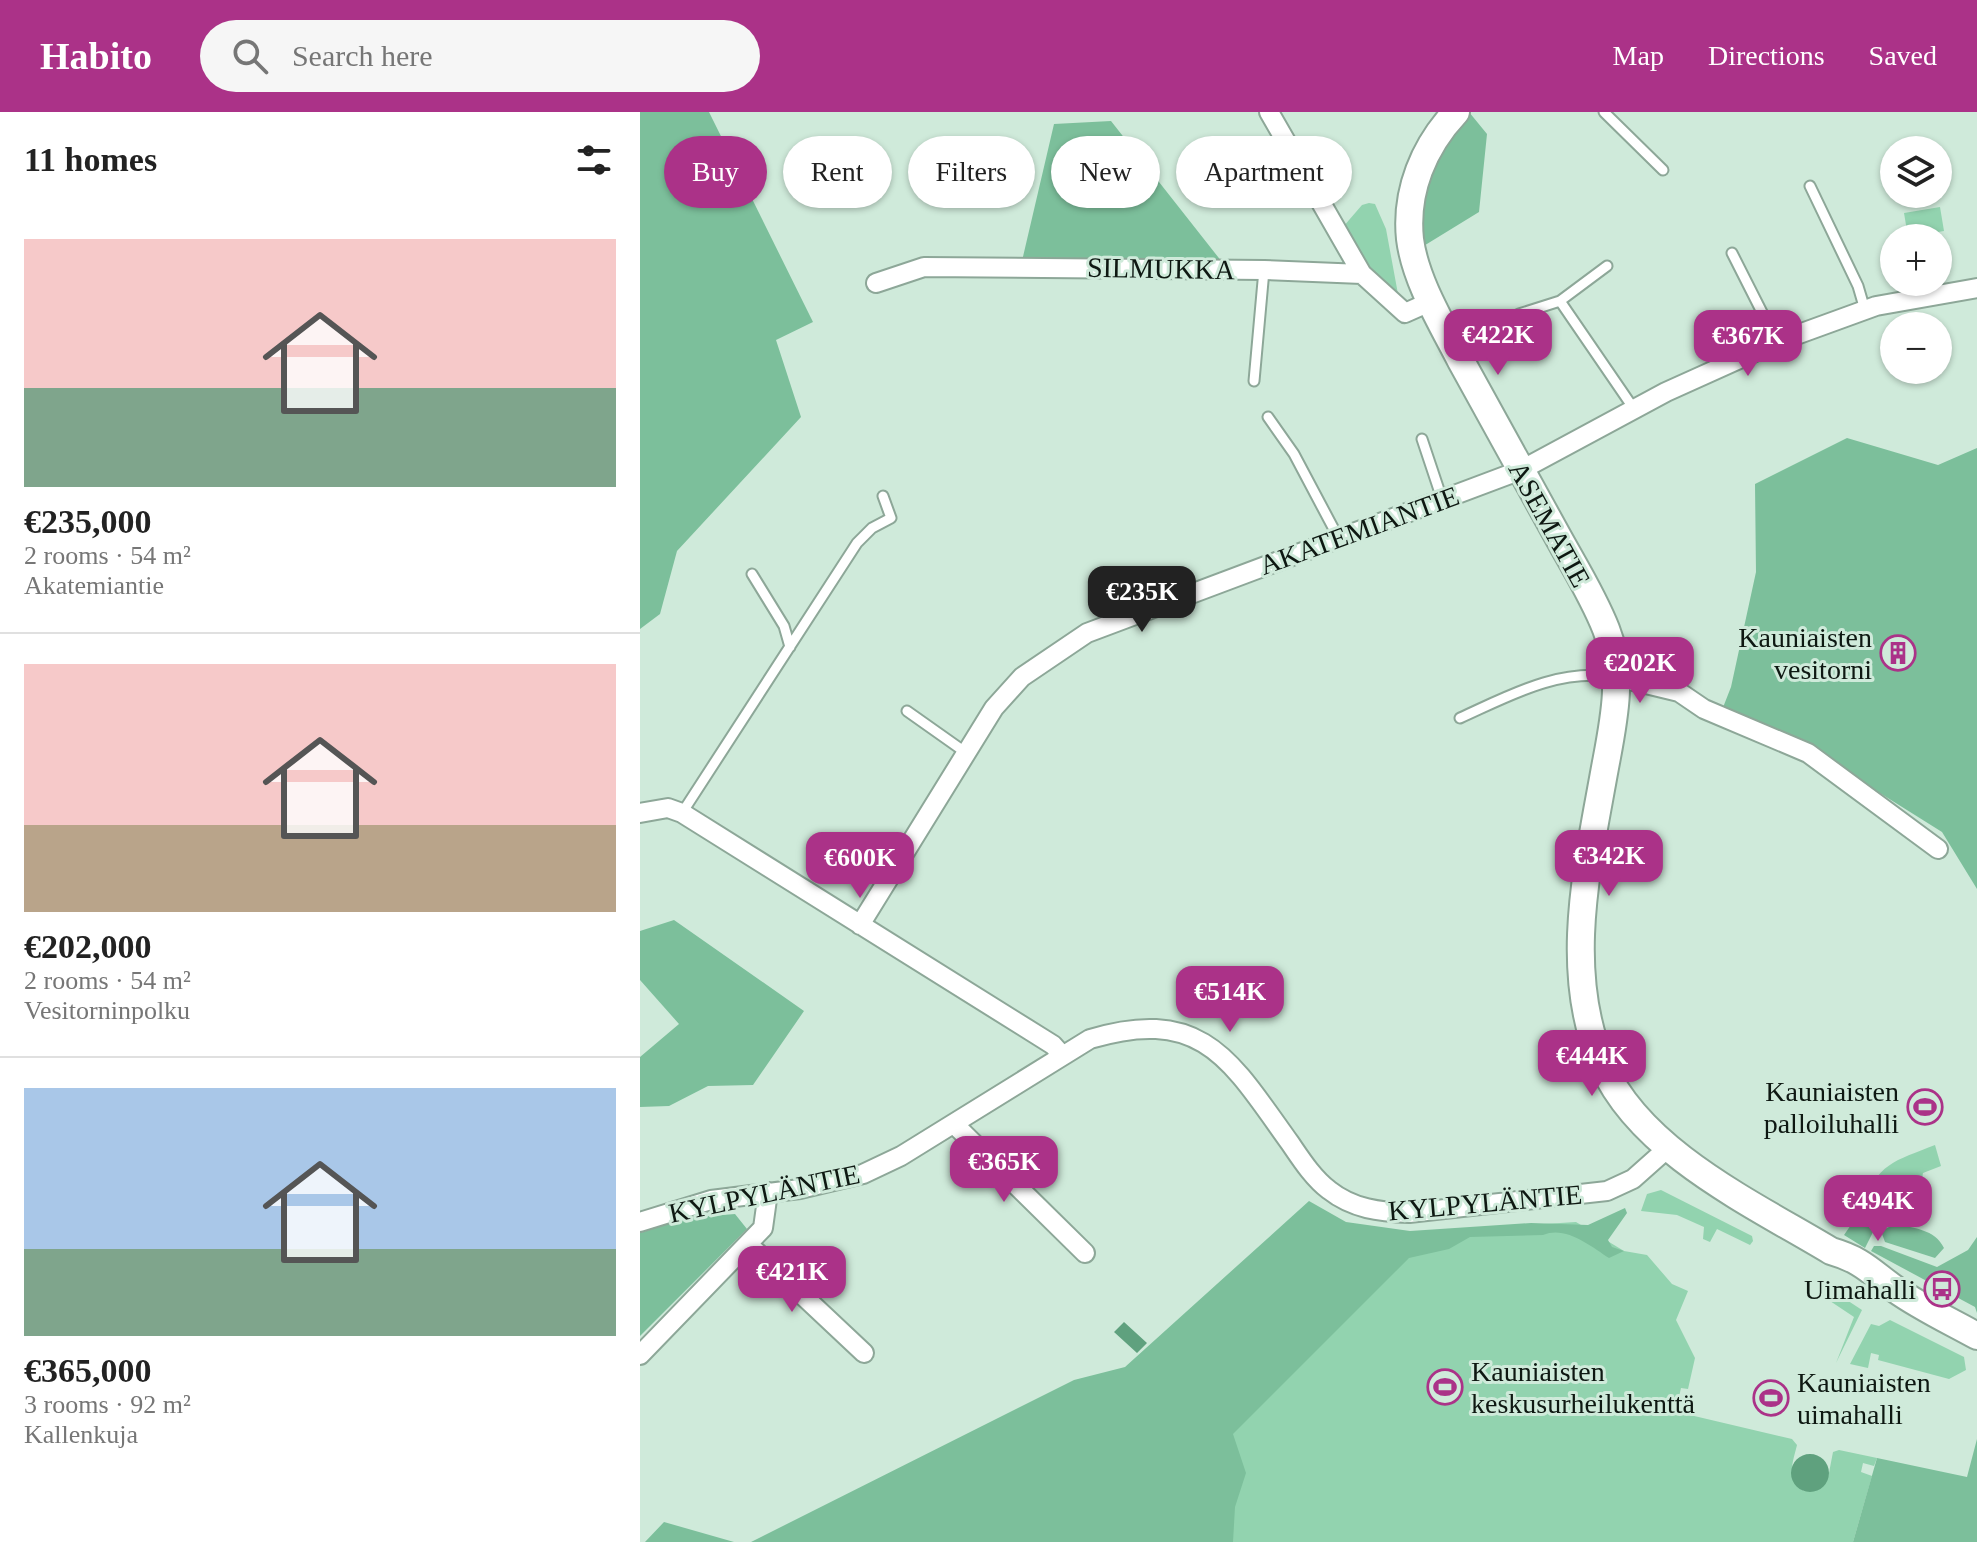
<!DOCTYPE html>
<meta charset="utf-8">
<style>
:root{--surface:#fff;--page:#f6f6f6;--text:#222;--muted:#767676;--line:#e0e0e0;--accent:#ab3288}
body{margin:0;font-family:"Times New Roman",serif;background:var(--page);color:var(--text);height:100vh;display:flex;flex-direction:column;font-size:30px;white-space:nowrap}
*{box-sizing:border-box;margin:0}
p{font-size:26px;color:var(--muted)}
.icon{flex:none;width:44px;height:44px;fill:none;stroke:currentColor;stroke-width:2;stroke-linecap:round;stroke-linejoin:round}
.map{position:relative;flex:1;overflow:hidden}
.side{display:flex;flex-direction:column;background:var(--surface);width:640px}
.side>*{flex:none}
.banner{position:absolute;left:24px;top:24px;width:760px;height:72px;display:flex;gap:16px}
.buttons{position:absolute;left:1240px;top:24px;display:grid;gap:16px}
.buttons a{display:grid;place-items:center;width:72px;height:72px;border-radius:50%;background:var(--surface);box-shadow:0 2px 6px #0004;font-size:40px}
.price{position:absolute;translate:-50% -68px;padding:0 18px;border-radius:16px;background:var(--accent);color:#fff;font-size:26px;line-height:52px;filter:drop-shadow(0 2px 4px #0008)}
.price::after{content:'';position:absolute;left:50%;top:48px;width:24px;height:18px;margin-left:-12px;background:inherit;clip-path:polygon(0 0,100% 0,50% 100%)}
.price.current{background:#222;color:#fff}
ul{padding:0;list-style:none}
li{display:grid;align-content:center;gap:16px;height:424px;padding:0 24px}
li+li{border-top:2px solid var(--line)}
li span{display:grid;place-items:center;height:248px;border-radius:0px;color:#555}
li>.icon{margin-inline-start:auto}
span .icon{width:144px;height:144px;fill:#fffc;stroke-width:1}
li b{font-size:34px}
h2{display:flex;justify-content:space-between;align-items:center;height:96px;padding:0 24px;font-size:34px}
.pill{padding:0 28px;border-radius:36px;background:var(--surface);box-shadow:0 2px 6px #0004;font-size:28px;line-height:72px}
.pill.current{background:var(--accent);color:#fff}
header{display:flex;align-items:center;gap:48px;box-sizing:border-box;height:112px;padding:0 40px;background:var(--accent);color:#fff}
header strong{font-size:38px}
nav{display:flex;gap:44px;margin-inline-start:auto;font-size:28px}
.search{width:560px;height:72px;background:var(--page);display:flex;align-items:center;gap:20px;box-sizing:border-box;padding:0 28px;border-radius:44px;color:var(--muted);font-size:30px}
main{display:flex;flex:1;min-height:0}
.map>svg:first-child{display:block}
.green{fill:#92d3af}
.forest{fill:#7cbf9b}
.water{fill:#5fa17e}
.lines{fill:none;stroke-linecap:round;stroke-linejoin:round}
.lane-casing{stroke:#8da798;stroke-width:13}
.street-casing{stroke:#8da798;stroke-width:22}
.secondary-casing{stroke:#8da798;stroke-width:30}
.lane{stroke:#fff;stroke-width:9}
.street{stroke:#fff;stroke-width:18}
.secondary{stroke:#fff;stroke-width:26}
.labels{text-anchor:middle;stroke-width:6;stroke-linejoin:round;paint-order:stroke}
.street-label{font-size:28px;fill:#0e1812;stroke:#cfeada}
.poi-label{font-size:28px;fill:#0e1812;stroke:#cfeada;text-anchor:end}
</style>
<header>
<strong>Habito</strong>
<div class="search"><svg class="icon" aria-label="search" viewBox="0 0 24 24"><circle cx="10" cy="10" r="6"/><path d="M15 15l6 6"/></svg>Search here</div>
<nav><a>Map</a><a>Directions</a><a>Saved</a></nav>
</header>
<main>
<section class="side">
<h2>11 homes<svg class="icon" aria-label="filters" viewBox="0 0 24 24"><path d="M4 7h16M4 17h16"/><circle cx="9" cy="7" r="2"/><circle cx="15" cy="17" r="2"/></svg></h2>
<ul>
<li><span style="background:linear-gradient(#f6c9c9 60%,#7fa58c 0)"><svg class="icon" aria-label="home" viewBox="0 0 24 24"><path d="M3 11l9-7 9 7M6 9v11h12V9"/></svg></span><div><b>€235,000</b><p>2 rooms · 54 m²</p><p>Akatemiantie</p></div></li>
<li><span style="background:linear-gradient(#f6c9c9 65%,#b9a48a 0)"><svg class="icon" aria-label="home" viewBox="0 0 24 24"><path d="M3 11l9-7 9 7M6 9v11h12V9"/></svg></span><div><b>€202,000</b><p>2 rooms · 54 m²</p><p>Vesitorninpolku</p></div></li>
<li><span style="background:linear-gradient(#a9c7e8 65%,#7fa58c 0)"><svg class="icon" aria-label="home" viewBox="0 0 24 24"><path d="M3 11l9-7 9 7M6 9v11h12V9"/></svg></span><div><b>€365,000</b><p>3 rooms · 92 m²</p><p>Kallenkuja</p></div></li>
</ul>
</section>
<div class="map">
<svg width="1337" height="1430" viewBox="0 0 1337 1430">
<rect width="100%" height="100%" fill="#cfeada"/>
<!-- green -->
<path class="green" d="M729,91l6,1 11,25 12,65 -3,2 -23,-20 -29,-49 19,-22z
M1300,95l4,24 -36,6 -4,-24z
M1295,1033l6,21 -18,7 -5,29c-16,9 -37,0 -55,6 13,-45 32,-47 72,-63z
M1021,1078l91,46 1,5 -3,4 -33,-16 -7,13 -7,-3 1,-12 -27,-12 -36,-4 6,-17z
M936,1110l48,29 23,4 25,29 16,7 -12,29 19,38 -7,31 -7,-1 -4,18 14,4 -1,5 102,24 5,6c-4,17 -12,35 7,46l24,-13 5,-26 6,-2 38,8 -3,8 -11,-3 -2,9 11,4 -19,66h-674v-39l169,-227 113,-47z
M1182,1177h8l32,21 -26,53 18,-46 -36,-24z
M1250,1208l74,37 2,13 -17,9 -71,-19 1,-5 -8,-2 -3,15 -18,-4 21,-40 8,2z"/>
<!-- forest -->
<path class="forest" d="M0,0h69l104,210 -37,18 25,77 -124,134 -17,63 -20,15z
M829,0l18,22 -8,78 -57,35c-4,-52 16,-94 47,-135z
M471,9l111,141 -200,-1 32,-137z
M1207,326l91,27 39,-17v441l-35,-57 -134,-84 -86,-38 9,-23 25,-115 -1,-88z
M34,808l130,91 -51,74 -45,1 -39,20 -29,1v-50l39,-33 -39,-44v-49z
M669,1089l37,21 64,9 121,-8 57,2 37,-17 2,5 -19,27 4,7 12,4 -15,7c-18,-12 -44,-33 -66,-23l-73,2 -21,12 -40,9 -176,176 13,39 -11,34 -2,35h-482l323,-162 51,-13z
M95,1102l12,15 -107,107v-103l45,-15z
M1224,1106l8,1 4,7 -11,22 -21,-13 9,-13z
M1255,1112c18,4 40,5 49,24l-9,10 -50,-16 -4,-11z
M1337,1125v76l-2,-6 -104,-56 3,-5h7l56,21 31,-17z
M1337,1327v103h-124l24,-84 90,19z
M24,1410l70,20h-89z"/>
<!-- water -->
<path class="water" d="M484,1210l23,21 -10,10 -23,-21z
M1151 1361a19 19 0 1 1 38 0a19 19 0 1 1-38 0Z"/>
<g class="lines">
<defs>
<path id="lane" d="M964,0l59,58
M1170,74l48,100 7,24
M1092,141l45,89
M967,154l-47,35 74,108
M843,220l36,-18 41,-13
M614,269l10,-111
M628,305l26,37 44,83
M782,327l20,60
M112,462l32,52 6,21
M267,599l58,41
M820,606c49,-22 98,-50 154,-41
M42,701l175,-270 15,-15 19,-10 -8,-22
M1214,1102l24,-2"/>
<path id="street" d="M629,0l93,162
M236,171l48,-16 340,3 98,4 43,39 27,-12
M977,565l62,15 25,17 104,44 130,96
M0,701l28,-5 14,5 371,232 9,10
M220,813l134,-217 28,-31 65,-44 434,-163 145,-78 111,-50 99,-36 101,-18
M314,1012l131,129
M0,1110l71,-22 89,-11 63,-15 38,-18 189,-117c113,-34 141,22 200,104 11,16 23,35 39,47 24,19 51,22 80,23l198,-22 26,-12 36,-32
M108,1132l116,109
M0,1243l123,-127 5,-36"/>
<path id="secondary" d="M816,0c-32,34 -51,79 -46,127 5,41 32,85 51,122 32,58 64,116 96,174 17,31 36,61 49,94 19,47 7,95 -2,144 -17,95 -42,200 -1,293 38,86 150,138 228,185 31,9 39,20 64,38 25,18 55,32 82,47"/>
</defs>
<!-- lane casing -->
<use href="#lane" class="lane-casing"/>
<!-- street casing -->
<use href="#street" class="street-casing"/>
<!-- secondary casing -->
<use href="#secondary" class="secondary-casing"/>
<!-- lane -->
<use href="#lane" class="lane"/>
<!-- street -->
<use href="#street" class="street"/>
<!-- secondary -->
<use href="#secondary" class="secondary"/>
</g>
<!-- icons -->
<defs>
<symbol id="building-ring" viewBox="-11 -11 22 22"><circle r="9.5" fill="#cfeada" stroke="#ab3288" stroke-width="1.5"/><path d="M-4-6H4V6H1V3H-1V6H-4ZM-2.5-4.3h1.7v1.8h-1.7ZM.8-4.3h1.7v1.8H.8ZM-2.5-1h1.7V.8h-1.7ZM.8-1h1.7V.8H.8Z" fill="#ab3288"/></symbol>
<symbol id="stadium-ring" viewBox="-11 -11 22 22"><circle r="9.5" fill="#cfeada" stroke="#ab3288" stroke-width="1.5"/><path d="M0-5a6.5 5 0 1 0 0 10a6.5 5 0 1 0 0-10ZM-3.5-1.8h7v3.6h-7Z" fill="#ab3288"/></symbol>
<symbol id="bus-ring" viewBox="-11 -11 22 22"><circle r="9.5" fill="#cfeada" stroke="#ab3288" stroke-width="1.5"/><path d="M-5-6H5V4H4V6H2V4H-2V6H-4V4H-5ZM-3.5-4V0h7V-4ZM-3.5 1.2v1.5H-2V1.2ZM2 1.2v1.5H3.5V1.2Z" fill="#ab3288"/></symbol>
</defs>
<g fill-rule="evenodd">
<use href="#building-ring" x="1238" y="521" width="40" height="40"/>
<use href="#stadium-ring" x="1265" y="975" width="40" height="40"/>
<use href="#bus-ring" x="1282" y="1157" width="40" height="40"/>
<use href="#stadium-ring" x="785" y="1255" width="40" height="40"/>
<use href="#stadium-ring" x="1111" y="1266" width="40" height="40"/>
</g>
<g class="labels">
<!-- street labels -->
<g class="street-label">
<text transform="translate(521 156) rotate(1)" y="10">SILMUKKA</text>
<text transform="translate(910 412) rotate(61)" y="10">ASEMATIE</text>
<text transform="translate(719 418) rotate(-20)" y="10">AKATEMIANTIE</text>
<text transform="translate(124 1081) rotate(-12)" y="10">KYLPYLÄNTIE</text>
<text transform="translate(845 1090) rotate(-5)" y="10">KYLPYLÄNTIE</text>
</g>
<!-- poi labels -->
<g class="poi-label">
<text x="1232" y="535">Kauniaisten<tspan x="1232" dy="32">vesitorni</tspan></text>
<text x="1259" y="989">Kauniaisten<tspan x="1259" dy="32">palloiluhalli</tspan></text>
<text x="1276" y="1187">Uimahalli</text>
<text x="831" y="1269" text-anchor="start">Kauniaisten<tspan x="831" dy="32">keskusurheilukenttä</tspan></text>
<text x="1157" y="1280" text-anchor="start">Kauniaisten<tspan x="1157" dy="32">uimahalli</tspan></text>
</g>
</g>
</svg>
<div class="buttons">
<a><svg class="icon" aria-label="layers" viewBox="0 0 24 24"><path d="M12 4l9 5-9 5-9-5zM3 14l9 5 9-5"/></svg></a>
<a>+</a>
<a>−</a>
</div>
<b class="price" style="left:858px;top:265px">€422K</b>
<b class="price" style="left:1108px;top:266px">€367K</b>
<b class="price current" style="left:502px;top:522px">€235K</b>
<b class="price" style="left:1000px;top:593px">€202K</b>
<b class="price" style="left:969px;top:786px">€342K</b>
<b class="price" style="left:220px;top:788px">€600K</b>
<b class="price" style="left:590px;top:922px">€514K</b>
<b class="price" style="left:952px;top:986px">€444K</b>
<b class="price" style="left:364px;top:1092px">€365K</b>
<b class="price" style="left:1238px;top:1131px">€494K</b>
<b class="price" style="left:152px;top:1202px">€421K</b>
<div class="banner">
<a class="pill current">Buy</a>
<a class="pill">Rent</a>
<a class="pill">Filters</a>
<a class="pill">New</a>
<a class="pill">Apartment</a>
</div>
</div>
</main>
